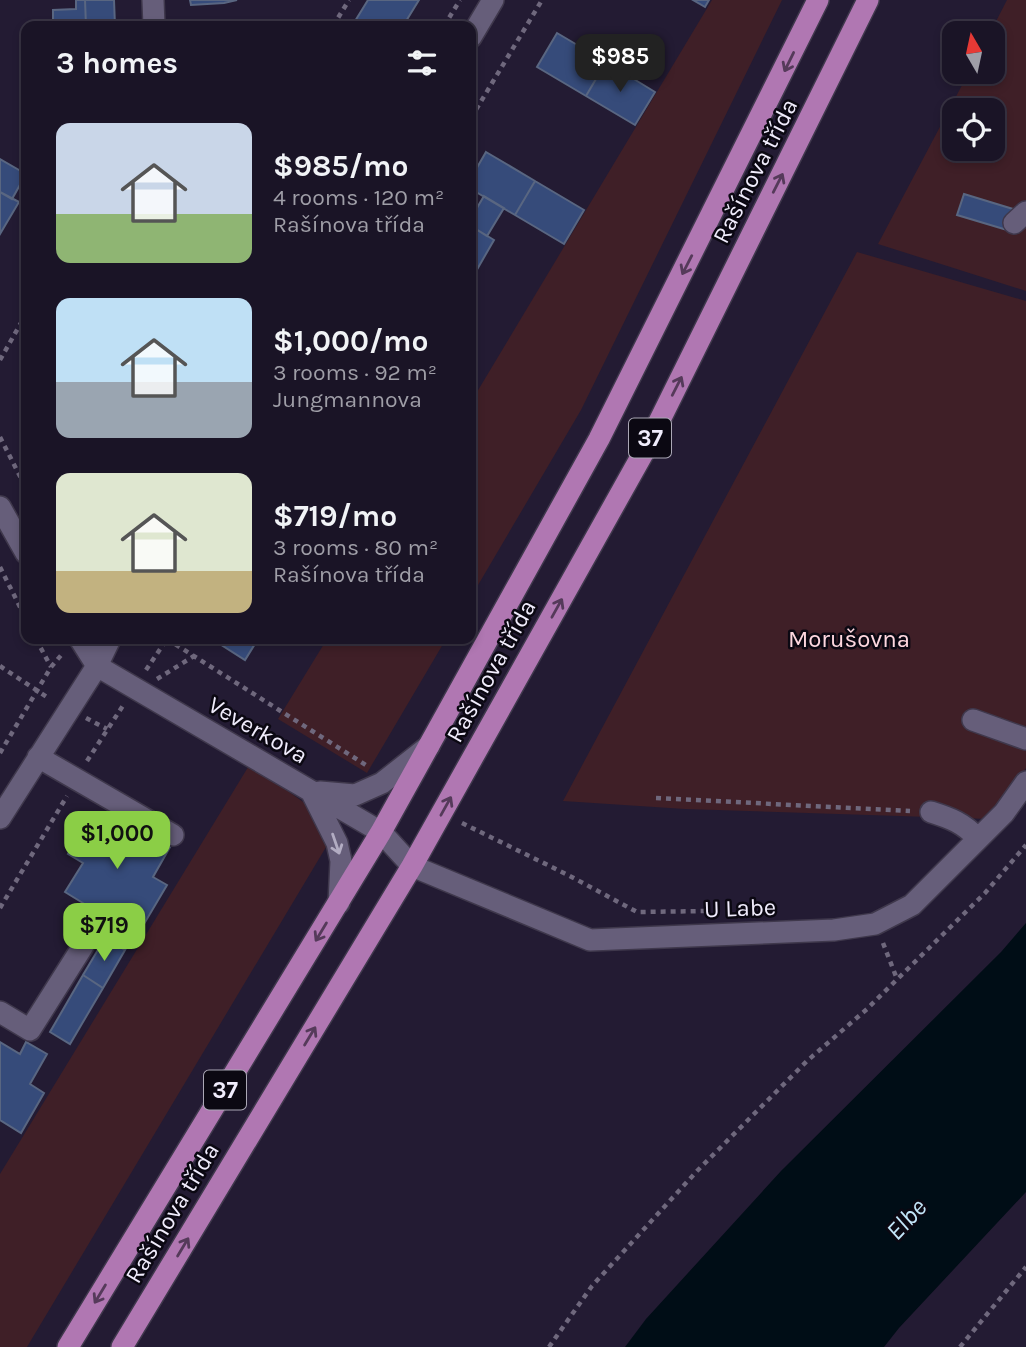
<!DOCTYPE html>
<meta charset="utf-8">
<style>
:root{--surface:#1a1426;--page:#272132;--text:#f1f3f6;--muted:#9f9ea7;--line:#383343;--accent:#8bce46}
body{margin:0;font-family:Karla,sans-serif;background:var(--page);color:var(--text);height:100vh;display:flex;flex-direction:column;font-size:26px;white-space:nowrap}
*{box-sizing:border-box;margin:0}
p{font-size:23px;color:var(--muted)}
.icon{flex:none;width:38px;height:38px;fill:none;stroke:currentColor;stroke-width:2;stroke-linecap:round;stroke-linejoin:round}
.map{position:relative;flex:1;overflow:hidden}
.drawer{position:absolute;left:21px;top:21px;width:455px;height:623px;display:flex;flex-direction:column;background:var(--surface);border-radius:14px;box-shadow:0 4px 10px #0003,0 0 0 2px var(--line)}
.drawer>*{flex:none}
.needle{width:46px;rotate:351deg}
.buttons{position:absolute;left:942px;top:21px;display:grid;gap:14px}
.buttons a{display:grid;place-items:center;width:63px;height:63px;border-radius:14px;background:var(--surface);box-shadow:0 4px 10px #0003,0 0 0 2px var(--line);font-size:35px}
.price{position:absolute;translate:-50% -60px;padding:0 16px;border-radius:14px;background:var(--accent);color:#111;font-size:23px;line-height:46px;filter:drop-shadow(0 2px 4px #0008)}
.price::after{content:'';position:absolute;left:50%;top:42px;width:21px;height:16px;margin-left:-10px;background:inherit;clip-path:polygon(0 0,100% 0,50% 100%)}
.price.current{background:#222;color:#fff}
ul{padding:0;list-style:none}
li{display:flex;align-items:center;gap:21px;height:175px;padding:0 35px}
li span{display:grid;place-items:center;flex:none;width:196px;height:140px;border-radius:14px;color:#555}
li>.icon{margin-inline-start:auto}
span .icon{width:84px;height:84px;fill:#fffc;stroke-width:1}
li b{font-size:30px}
h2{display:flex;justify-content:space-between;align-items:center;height:84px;padding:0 35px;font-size:30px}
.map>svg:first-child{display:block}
.green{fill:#3f1f27;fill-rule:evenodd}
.water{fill:#000d16}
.building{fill:#364b7a;stroke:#596681;stroke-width:2}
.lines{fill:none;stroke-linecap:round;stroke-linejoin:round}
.minor-casing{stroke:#3f384c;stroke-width:24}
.major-casing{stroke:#3f384c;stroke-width:24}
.path{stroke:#6f687d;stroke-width:4.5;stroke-dasharray:5 5;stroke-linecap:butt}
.minor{stroke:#665e7a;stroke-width:21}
.major{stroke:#b077b2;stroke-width:21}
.oneway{stroke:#553a5a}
.oneway2{stroke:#b2acc2}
.labels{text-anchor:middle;stroke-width:5;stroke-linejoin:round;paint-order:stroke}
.shield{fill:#0b0812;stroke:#aba8b6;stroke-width:2}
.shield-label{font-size:23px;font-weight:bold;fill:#f0ecfc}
.street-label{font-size:24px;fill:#f0ecfc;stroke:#0b0812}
.park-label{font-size:24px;fill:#fed7df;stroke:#0b0812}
.water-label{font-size:26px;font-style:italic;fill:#c3e6f9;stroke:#0b0812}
</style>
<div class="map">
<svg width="1026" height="1347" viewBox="0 0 1026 1347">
<rect width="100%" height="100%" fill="#231b33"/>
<!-- green -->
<path class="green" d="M712,0h70l-201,410 -110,187v-195z
M1007,0h19v291l-148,-47 91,-172h23v-39h-2zM954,110h38v39h-38z
M857,252l169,49v467l-36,51 -305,-10 -122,-8z
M327,639h119l-79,134 -89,-54z
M250,764l88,63 -311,520h-27v-173z"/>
<!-- water -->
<path class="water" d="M1026,923v269l-127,136 -15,19h-259l21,-28 135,-148 220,-219z"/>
<!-- building -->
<path class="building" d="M76,0h9l1,26h-33v-16l23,-1z
M85,0h29l1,26h-29z
M190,0h47l-13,3 -33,2z
M368,0h51l-16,26h-51z
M693,0h16l-4,7z
M557,33l49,29 -20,34 -49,-29z
M606,62l49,30 -20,33 -49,-29z
M486,152l49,29 -20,34 -44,-26v-11z
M0,159l26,15 -14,25 -12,-7z
M535,181l49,29 -20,34 -49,-29z
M0,192l19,10 -19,32z
M964,194l49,15 -6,21 -50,-15z
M484,196l20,12 -17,28 -16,-10v-8z
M471,226l23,14 -23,40z
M26,319v15l-6,-4z
M212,639h46l-13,21z
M91,815l52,31 7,-11 20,12 -17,30 14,8 -23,39 -33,-19 -7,11 -39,-24 18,-29 -15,-9z
M115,922l19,12 -9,16 -20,-12z
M105,938l20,12 -22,38 -20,-13z
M83,975l20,13 -33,56 -20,-12z
M0,1042l20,12 6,-12 21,12 -17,30 14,9 -23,40 -21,-13z"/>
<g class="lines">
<defs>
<path id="minor" d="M153,0l1,26
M471,37l22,-37
M1014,223l12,-11
M0,507l26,46
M80,639l17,27 284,166 31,34 178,74 244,-10 41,-6 37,-19 92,-92 22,-31
M973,720l53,19
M38,757l135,78
M311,791l26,52 4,18 -2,42
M320,792l35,3 27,-12 47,-37
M931,812c19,6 33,11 47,27
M0,818l97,-152 13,-27
M0,1012l30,18 53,-84"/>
<path id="major" d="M68,1347l313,-515 218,-393 219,-439
M122,1347l290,-481 234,-418 222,-448"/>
</defs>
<!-- minor casing -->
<use href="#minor" class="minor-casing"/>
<!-- major casing -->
<use href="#major" class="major-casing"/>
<!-- path -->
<path class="path" d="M333,26l16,-26
M444,26l16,-26
M471,118l71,-118
M0,360l26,-46
M0,437l26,51
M0,567l26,52
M36,639l15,28
M167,639l202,128
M0,666l50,33
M146,670l21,-31
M157,679l37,-23
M86,718l21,11
M0,753l51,-86 12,-14
M87,761l37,-57
M656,798l254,13
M462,823l106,52 69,37 72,-1
M0,908l67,-112
M883,943l14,36
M549,1347l43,-61 105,-115 110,-110 60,-52 118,-116 41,-48
M960,1347l66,-80"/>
<!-- minor -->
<use href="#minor" class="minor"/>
<!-- major -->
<use href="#major" class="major"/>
</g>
<!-- one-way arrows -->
<defs><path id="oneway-shaft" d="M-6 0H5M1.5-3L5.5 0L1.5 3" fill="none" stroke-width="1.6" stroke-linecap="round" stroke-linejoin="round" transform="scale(1.75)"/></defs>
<g class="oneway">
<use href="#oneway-shaft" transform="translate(789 62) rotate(116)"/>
<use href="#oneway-shaft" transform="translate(778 183) rotate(-63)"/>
<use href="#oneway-shaft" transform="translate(687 265) rotate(117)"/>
<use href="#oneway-shaft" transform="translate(677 386) rotate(-63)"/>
<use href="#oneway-shaft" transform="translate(557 608) rotate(-61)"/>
<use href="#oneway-shaft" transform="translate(446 806) rotate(-61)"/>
<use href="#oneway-shaft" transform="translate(321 932) rotate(121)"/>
<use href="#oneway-shaft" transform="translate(310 1036) rotate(-59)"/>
<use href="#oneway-shaft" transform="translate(183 1247) rotate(-59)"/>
<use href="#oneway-shaft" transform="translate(100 1294) rotate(121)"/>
</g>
<use class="oneway2" href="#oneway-shaft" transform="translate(336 844) rotate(71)"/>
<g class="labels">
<!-- shield labels -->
<g class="shield">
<rect x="629" y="418.5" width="42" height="39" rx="5"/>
<rect x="204" y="1070.5" width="42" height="39" rx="5"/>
</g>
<g class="shield-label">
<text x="650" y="446">37</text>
<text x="225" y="1098">37</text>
</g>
<!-- street labels -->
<g class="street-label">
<text transform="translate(755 171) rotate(-63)" y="8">Rašínova třída</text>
<text transform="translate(491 671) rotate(-61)" y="8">Rašínova třída</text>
<text transform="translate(258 730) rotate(30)" y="8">Veverkova</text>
<text transform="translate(740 908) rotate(-2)" y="8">U Labe</text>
<text transform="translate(172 1213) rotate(-59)" y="8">Rašínova třída</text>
</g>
<!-- park labels -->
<g class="park-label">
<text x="849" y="647">Morušovna</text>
</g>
<!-- water labels -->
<g class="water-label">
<text transform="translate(906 1219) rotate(-47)" y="9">Elbe</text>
</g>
</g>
</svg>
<div class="buttons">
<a><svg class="needle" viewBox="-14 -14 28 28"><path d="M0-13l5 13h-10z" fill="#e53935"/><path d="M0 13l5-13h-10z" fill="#9f9ea7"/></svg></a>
<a><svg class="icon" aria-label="locate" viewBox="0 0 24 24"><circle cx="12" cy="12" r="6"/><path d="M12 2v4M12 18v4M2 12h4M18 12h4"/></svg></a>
</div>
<b class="price current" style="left:620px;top:94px">$985</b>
<b class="price" style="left:117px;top:871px">$1,000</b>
<b class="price" style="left:104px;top:963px">$719</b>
<section class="drawer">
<h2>3 homes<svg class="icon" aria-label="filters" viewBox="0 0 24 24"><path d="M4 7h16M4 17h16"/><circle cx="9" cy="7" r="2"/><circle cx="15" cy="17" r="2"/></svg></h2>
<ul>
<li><span style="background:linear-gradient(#c9d6e8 65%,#8fb573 0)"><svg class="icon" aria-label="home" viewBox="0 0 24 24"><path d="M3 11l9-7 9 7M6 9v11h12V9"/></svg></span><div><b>$985/mo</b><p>4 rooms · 120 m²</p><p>Rašínova třída</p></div></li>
<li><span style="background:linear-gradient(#bfe0f5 60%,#9aa5b1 0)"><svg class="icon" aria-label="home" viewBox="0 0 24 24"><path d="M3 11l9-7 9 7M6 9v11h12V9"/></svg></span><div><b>$1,000/mo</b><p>3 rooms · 92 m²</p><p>Jungmannova</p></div></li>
<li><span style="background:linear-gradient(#dfe7d0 70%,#c2b280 0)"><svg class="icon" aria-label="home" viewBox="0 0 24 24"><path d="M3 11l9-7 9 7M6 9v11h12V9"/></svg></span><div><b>$719/mo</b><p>3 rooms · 80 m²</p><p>Rašínova třída</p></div></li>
</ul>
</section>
</div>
